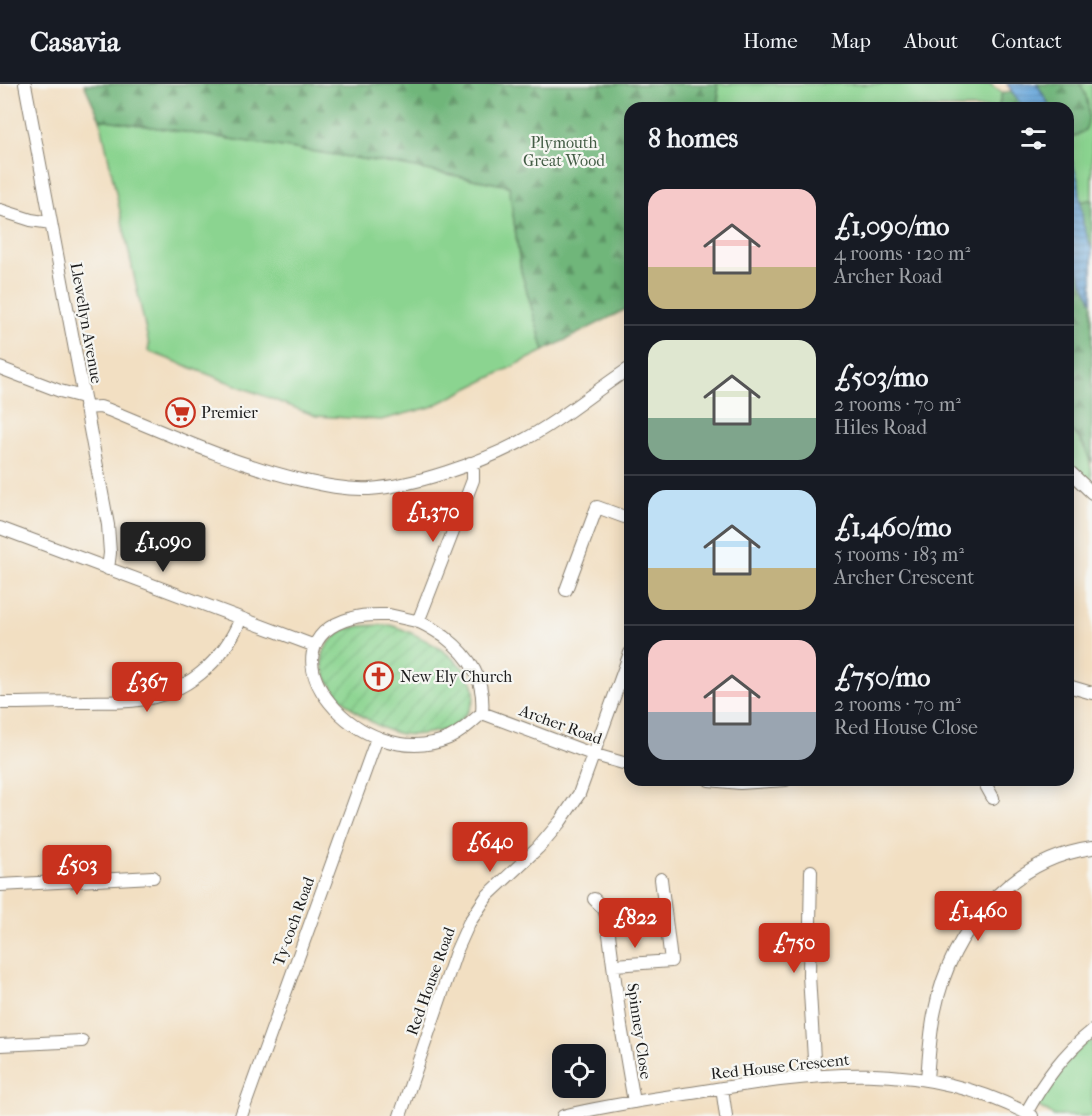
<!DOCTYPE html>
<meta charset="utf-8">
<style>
:root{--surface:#171b24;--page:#20242c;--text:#f1f3f6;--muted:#9ea1a6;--line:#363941;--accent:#c8321e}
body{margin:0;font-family:"IM FELL French Canon",serif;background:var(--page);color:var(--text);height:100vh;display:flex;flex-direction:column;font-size:22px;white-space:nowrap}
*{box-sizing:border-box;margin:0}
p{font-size:20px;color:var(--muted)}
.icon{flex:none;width:33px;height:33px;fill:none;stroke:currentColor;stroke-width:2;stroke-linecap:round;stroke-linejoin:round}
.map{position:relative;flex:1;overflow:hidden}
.details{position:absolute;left:624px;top:18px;width:450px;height:684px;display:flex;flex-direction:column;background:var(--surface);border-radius:18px;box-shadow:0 3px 15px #0003}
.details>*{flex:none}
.fabs{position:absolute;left:552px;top:960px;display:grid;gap:12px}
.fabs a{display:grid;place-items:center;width:54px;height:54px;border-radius:12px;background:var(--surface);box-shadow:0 3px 15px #0003;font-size:30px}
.price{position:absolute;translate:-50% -51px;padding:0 14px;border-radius:6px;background:var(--accent);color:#fff;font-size:20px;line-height:39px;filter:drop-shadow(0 2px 3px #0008)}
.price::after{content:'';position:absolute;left:50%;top:36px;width:18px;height:14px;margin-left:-9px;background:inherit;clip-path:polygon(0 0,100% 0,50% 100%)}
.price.active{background:#222;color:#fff}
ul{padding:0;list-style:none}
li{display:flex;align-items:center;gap:18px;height:150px;padding:0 24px}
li+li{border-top:2px solid var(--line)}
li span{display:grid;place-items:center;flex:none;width:168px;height:120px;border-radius:18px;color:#555}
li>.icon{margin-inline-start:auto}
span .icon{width:72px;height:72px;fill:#fffc;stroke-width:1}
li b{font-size:26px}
h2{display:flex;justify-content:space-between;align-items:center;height:72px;padding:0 24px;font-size:26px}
header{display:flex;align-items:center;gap:36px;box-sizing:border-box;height:84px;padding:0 30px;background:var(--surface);border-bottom:2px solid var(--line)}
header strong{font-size:28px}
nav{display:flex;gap:33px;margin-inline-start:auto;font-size:21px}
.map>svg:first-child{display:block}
.green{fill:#8bd490;stroke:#547856;stroke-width:1.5}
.forest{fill:url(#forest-firs);stroke:#46694b;stroke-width:1.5}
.garden{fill:url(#garden-furrows);stroke:#547856;stroke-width:1.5}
.water{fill:url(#water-rules);stroke:#44637d;stroke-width:1.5}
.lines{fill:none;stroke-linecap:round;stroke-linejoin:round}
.street-casing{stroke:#877e6f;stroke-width:14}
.street{stroke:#fff;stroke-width:12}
.labels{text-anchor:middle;stroke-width:4.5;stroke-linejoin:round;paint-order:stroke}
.park-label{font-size:16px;fill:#435c45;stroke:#f6f6f2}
.street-label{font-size:16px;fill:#1c1c1c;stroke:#f6f6f2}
.poi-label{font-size:16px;fill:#1c1c1c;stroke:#f6f6f2;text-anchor:start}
</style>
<header>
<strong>Casavia</strong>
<nav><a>Home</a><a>Map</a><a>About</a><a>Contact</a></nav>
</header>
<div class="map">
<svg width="1092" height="1032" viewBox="0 0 1092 1032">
<defs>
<pattern id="forest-firs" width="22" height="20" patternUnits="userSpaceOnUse" patternTransform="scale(1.5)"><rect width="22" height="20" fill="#70b67a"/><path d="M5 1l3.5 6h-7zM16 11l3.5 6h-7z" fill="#5b9363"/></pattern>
<pattern id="garden-furrows" width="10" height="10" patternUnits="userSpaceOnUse" patternTransform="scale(1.5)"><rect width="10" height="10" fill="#8bd490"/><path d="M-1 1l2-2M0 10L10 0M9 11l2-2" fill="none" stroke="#77b57c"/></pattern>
<pattern id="water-rules" width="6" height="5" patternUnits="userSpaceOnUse" patternTransform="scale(1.5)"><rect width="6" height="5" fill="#6caade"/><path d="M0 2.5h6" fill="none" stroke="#588ab3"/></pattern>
</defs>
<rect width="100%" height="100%" fill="#f6f6f2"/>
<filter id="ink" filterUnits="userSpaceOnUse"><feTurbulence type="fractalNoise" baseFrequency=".0167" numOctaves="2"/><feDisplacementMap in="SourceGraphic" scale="12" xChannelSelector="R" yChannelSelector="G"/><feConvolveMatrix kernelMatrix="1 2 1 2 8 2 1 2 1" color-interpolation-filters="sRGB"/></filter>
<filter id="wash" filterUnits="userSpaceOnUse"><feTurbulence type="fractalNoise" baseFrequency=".008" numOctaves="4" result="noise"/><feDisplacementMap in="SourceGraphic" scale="24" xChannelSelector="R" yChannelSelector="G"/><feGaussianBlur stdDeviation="1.35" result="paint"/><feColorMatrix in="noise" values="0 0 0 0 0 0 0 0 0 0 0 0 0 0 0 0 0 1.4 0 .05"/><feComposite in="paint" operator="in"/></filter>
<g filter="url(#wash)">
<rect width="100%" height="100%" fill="#f2dfc2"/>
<!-- green -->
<path class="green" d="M717,0h273l12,9 -4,15h-278z
M1080,0h12v117l-3,-1 -10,2v-19l-10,-30 -1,-15 10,-3 5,-46z
M100,35l295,45 114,22 12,85 23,80 -113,56 -50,13 -65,-4 -168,-65 1,-6z
M1068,345c7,3 9,7 13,13 11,17 11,31 11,51l-24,-23z
M1092,954v78h-38l-18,-11 36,-49z"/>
<!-- forest -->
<path class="forest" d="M84,0h633l3,24h-90v199l-86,44 -23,-80 -12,-85 -114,-22 -295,-45z
M1037,0h43c8,11 12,34 5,46 -4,4 -11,6 -17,8v-30h-17z
M1011,7l12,17h-25l4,-15z
M1089,116l3,1v50l-9,-27 -4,-22z
M1068,162l24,56v161c-5,-12 -12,-29 -24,-34z"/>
<!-- garden -->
<path class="garden" d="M390,541c28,8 105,46 79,85 -13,19 -19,20 -41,23 -8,2 -18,2 -27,1 -33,-5 -107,-62 -67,-96 3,-2 7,-7 11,-8 13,-6 31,-4 45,-5z"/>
<!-- water -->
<path class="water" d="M1007,0h30l14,24h-28z
M1068,57l1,12 10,30 4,41 9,27v51l-24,-54z"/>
</g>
<g filter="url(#ink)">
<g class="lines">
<defs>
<path id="street" d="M25,0l83,441 2,28 -2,16
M0,126l31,10 20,3
M0,284l60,23 23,6
M85,324l15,-1 9,3c63,26 125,54 192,70 22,5 45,10 68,9 45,-3 111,-26 151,-47 39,-20 73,-50 110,-74
M1068,386l24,23
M0,444l315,118
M566,506l31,-83 33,12
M389,531c9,2 18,4 27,6 10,3 20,10 29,16 26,20 40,43 37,76 -10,9 -20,19 -33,25 -90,38 -196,-93 -97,-120 11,-4 25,-3 37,-3z
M418,538l55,-142v-9l-3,-8
M1068,602l24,7
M0,619c28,0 55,-1 83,-1 18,-1 37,1 55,-2 48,-6 85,-38 103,-82
M482,629l110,41 38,11
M709,696l31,3 46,-3
M983,696l10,18
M811,787l-2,104 6,101
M0,801l153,-8
M594,815l10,10 3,10 14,107 13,76
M615,881l56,-4 -10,-82
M0,961l82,-4
M927,995c2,-23 3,-47 8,-69 16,-79 75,-150 157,-162
M722,1004l4,28
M1026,1029c18,-32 37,-59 66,-82
M241,1032l136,-378
M400,1032l56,-164 13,-29 18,-27 51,-48 22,-26 19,-28 51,-141
M563,1032c44,-11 90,-17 135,-24 117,-19 225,-35 334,24"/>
</defs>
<!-- street casing -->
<use href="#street" class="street-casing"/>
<!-- street -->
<use href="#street" class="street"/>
</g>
</g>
<!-- icons -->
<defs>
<symbol id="supermarket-ring" viewBox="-11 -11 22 22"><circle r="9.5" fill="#f6f6f2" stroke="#c8321e" stroke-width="1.5"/><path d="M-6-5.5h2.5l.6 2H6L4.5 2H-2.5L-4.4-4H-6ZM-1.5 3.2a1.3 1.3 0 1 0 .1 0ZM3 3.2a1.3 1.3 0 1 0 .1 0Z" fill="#c8321e"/></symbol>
<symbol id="church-ring" viewBox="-11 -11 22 22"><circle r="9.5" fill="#f6f6f2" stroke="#c8321e" stroke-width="1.5"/><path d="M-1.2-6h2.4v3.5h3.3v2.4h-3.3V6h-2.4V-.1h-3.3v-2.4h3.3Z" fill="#c8321e"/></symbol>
</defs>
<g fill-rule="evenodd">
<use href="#supermarket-ring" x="164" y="312" width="33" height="33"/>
<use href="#church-ring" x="362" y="576" width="33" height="33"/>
</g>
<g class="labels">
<!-- park labels -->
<g class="park-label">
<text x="564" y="64">Plymouth<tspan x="564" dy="18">Great Wood</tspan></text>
</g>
<!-- street labels -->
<g class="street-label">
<text transform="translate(87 239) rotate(80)" y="6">Llewellyn Avenue</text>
<text transform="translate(561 640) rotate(20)" y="6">Archer Road</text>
<text transform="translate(293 837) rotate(-70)" y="6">Ty-coch Road</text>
<text transform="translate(430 897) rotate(-70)" y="6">Red House Road</text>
<text transform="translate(640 947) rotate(82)" y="6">Spinney Close</text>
<text transform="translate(780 982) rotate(-6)" y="6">Red House Crescent</text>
</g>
<!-- poi labels -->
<g class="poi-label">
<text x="201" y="334">Premier</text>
<text x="400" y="598">New Ely Church</text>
</g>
</g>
</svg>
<div class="fabs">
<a><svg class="icon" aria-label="locate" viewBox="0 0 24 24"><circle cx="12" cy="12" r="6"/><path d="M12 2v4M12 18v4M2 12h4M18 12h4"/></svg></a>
</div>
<b class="price" style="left:433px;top:459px">£1,370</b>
<b class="price active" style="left:163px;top:489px">£1,090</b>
<b class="price" style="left:147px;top:629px">£367</b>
<b class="price" style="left:490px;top:789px">£640</b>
<b class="price" style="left:77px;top:812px">£503</b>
<b class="price" style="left:978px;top:858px">£1,460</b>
<b class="price" style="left:635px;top:865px">£822</b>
<b class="price" style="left:794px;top:890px">£750</b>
<section class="details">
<h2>8 homes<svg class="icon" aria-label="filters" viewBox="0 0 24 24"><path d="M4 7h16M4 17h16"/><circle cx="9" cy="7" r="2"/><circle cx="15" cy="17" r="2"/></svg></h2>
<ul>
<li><span style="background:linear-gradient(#f6c9c9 65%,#c2b280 0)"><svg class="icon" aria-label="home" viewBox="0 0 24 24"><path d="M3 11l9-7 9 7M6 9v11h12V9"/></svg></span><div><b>£1,090/mo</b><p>4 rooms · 120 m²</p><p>Archer Road</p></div></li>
<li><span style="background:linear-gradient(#dfe7d0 65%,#7fa58c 0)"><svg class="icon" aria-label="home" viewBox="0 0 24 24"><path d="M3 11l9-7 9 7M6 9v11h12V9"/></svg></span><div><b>£503/mo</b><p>2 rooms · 70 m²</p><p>Hiles Road</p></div></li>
<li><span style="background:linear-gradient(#bfe0f5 65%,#c2b280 0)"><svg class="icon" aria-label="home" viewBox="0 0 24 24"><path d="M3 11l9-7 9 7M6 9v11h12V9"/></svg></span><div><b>£1,460/mo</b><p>5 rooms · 183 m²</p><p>Archer Crescent</p></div></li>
<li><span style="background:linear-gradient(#f6c9c9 60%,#9aa5b1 0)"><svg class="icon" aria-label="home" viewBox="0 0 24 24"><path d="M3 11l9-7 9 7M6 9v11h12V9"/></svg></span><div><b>£750/mo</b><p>2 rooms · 70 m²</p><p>Red House Close</p></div></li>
</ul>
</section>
</div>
